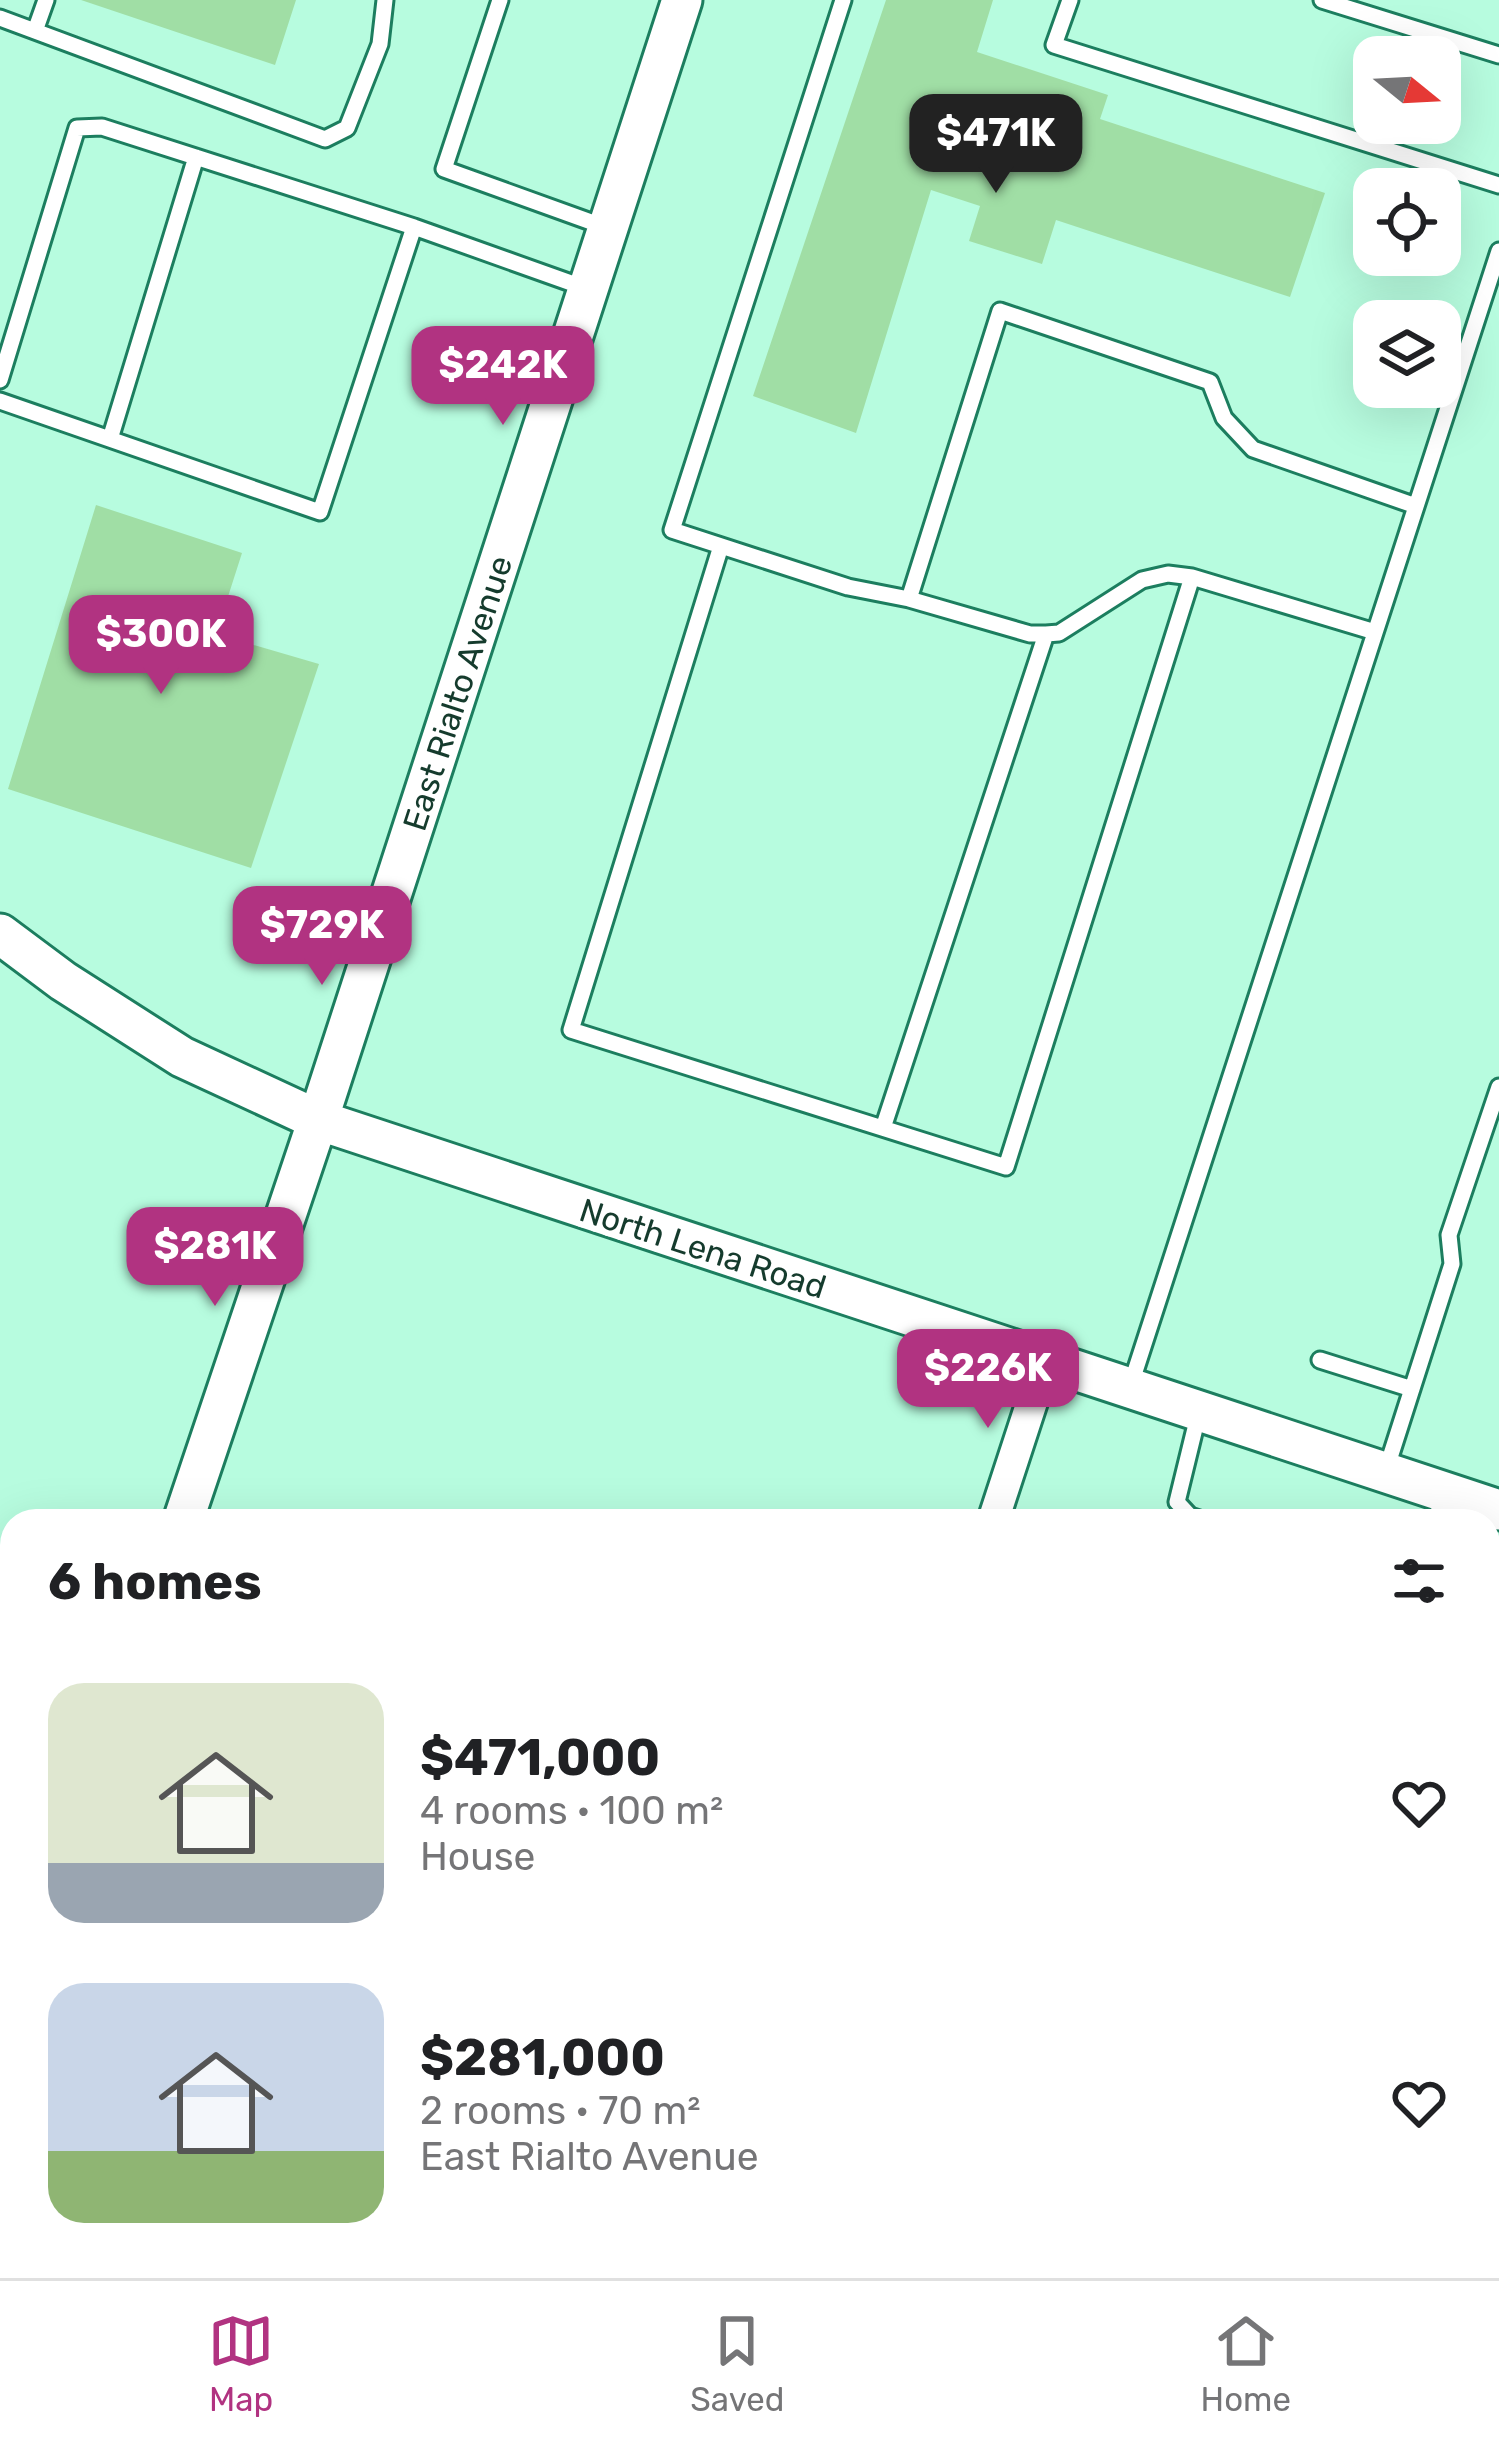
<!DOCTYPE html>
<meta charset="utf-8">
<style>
:root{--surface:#fff;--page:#f2f2f2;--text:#202124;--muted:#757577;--line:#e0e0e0;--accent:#b13381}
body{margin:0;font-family:Rubik,sans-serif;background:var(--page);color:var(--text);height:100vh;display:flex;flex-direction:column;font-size:45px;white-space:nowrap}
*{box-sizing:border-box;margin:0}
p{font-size:39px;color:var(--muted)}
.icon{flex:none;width:66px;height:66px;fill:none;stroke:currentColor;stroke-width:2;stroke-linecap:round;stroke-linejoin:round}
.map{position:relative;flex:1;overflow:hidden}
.details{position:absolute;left:0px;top:1509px;width:1500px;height:771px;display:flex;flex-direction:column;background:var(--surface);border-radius:36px 36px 0 0;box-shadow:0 12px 48px #0002}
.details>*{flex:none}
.needle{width:78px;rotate:108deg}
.tools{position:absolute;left:1353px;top:36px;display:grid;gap:24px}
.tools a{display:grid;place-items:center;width:108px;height:108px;border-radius:24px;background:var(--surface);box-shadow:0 12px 48px #0002;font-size:60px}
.price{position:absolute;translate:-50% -102px;padding:0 27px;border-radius:24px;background:var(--accent);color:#fff;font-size:39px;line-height:78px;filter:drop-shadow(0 3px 6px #0008)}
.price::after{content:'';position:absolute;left:50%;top:72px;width:36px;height:27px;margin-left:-18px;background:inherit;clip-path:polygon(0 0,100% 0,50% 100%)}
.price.current{background:#222;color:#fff}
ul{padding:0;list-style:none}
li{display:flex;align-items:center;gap:36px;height:300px;padding:0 48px}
li span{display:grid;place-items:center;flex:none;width:336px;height:240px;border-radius:36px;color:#555}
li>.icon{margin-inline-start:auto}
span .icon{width:144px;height:144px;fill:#fffc;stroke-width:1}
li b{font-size:51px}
h2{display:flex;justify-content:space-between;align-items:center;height:144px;padding:0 48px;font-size:51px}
.tab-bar{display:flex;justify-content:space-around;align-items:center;height:168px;border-top:3px solid var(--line);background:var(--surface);font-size:33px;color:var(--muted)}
.tab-bar a{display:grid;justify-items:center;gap:6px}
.tab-bar .current{color:var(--accent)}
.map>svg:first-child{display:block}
.building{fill:#a0dea5}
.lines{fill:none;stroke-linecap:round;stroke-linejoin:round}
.lane-casing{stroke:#1c7e5f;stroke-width:21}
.street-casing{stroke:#1c7e5f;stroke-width:36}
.secondary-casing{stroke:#1c7e5f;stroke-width:45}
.lane{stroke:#fff;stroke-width:15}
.street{stroke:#fff;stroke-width:30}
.secondary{stroke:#fff;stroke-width:39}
.labels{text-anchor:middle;stroke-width:12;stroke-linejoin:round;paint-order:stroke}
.street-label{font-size:33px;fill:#153b2d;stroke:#fff}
</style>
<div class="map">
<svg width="1499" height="2278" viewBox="0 0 1499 2278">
<rect width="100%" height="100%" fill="#b7fcdf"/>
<!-- building -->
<path class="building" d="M81,0h215l-21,65z
M886,0h107l-16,52 131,43 -8,24 225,74 -35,104 -234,-77 -14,44 -73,-23 11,-35 -49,-16 -75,243 -103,-37z
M96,505l146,48 -26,81 103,30 -68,204 -243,-79z"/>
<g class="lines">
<defs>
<path id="lane" d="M500,0l-56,169 161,58
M843,0l-171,530 176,57 61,12
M1070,0l-16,45 445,140
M1322,0l177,55
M0,18l325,121 22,-11 33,-84 5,-44
M35,31l11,-31
M0,380l77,-252 25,-1 312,100
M0,401l320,111 94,-285 174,62
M110,439l86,-282
M721,546l-150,484 435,137 186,-590
M1375,632l-183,-55 -24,-3 -26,6 -83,53 -13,1h-16l-121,-35 91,-288 210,71 14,36 29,31 163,57
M883,1128l163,-494
M1320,1360l92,29
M1130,1387l369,-1136
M1199,1412l-22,90 13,14 15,5
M1386,1470l66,-206 -3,-29 50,-148
M1435,1521l9,-26
M0,1664l12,4"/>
<path id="street" d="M993,1521l52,-159
M747,2278l4,-10"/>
<path id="secondary" d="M0,934l63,47 119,76 136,63 1181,390
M183,1521l135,-401 364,-1120
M0,2051l12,-34"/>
</defs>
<!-- lane casing -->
<use href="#lane" class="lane-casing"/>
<!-- street casing -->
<use href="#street" class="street-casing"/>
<!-- secondary casing -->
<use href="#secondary" class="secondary-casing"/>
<!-- lane -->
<use href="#lane" class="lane"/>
<!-- street -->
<use href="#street" class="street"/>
<!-- secondary -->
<use href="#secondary" class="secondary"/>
</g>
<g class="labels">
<!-- street labels -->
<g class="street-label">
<text transform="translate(457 693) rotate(-72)" y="12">East Rialto Avenue</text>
<text transform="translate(703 1248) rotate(18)" y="12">North Lena Road</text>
</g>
</g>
</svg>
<div class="tools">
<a><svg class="needle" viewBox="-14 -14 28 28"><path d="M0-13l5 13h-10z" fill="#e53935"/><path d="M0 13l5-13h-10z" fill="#757577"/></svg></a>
<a><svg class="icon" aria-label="locate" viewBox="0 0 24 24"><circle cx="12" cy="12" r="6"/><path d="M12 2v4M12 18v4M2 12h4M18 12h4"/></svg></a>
<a><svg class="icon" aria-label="layers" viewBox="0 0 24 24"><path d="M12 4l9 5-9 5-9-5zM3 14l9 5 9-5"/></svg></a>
</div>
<b class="price current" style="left:996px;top:196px">$471K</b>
<b class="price" style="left:503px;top:428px">$242K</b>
<b class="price" style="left:161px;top:697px">$300K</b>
<b class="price" style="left:322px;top:988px">$729K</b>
<b class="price" style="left:215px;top:1309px">$281K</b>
<b class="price" style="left:988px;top:1431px">$226K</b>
<section class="details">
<h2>6 homes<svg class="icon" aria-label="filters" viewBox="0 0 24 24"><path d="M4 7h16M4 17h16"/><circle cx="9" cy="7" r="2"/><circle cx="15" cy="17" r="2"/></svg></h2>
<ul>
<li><span style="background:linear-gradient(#dfe7d0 75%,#9aa5b1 0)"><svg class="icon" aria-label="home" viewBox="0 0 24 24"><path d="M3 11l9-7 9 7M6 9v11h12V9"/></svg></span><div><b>$471,000</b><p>4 rooms · 100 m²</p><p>House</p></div><svg class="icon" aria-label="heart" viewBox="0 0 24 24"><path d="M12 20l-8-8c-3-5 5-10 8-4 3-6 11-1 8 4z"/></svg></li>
<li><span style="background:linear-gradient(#c9d6e8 70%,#8fb573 0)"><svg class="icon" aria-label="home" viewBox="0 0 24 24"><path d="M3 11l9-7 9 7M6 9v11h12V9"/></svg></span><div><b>$281,000</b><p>2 rooms · 70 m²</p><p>East Rialto Avenue</p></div><svg class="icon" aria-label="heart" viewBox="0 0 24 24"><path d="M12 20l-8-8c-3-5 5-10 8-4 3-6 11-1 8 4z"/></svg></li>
</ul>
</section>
</div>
<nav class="tab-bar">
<a class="current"><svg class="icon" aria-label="map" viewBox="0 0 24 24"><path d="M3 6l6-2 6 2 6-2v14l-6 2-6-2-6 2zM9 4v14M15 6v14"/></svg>Map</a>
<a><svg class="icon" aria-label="saved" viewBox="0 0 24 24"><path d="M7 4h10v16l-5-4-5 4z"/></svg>Saved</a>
<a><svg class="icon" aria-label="home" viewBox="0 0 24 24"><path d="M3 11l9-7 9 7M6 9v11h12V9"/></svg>Home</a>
</nav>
